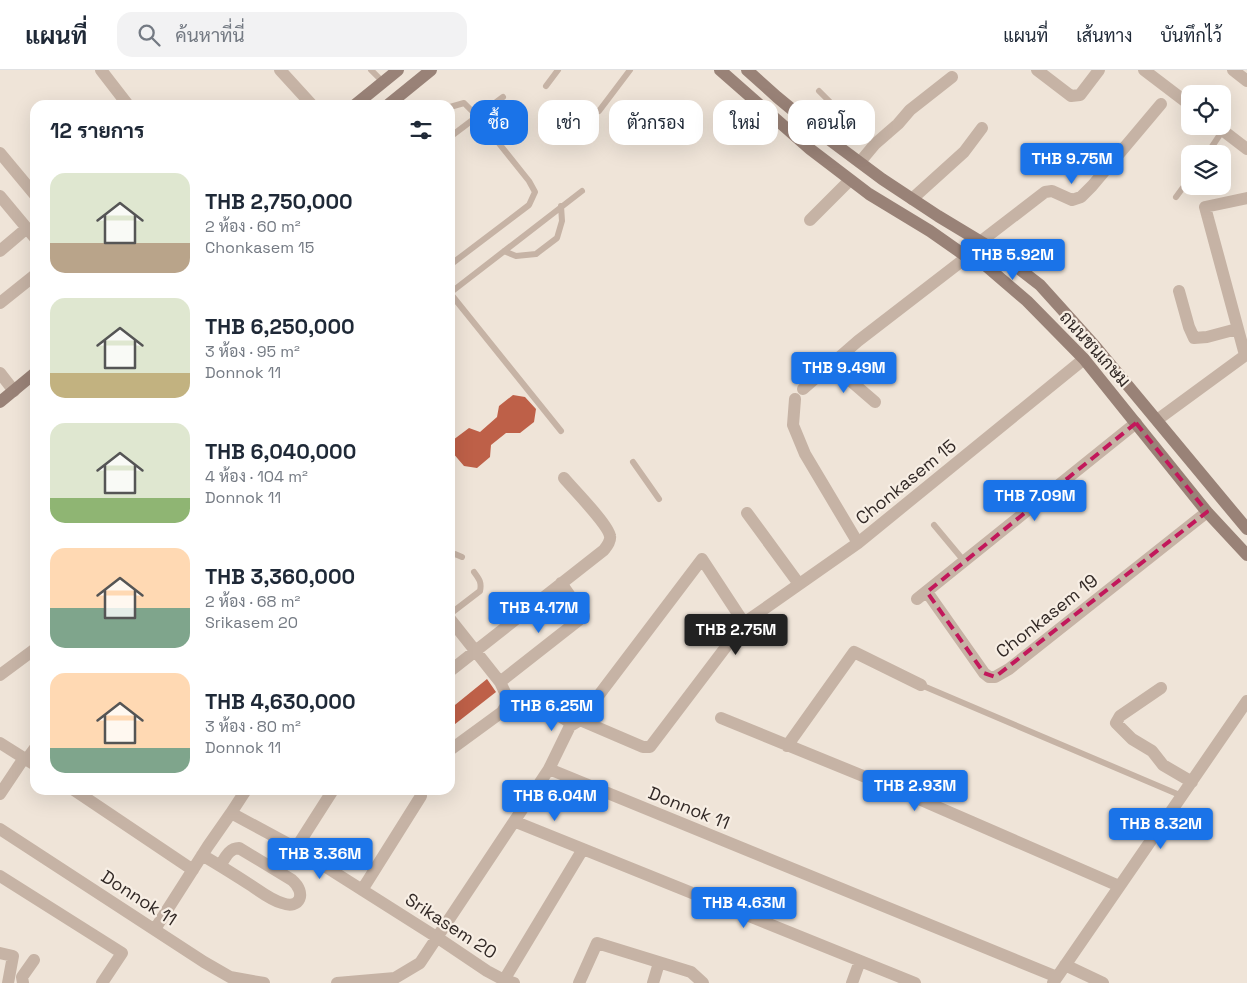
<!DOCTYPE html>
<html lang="th">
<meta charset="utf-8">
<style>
:root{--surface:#fff;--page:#f2f2f3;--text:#1f2937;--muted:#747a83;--line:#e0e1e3;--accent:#1a73e8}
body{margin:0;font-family:"Space Grotesk",Sarabun,sans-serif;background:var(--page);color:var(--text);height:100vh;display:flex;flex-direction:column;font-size:19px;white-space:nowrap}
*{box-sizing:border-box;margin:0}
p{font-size:16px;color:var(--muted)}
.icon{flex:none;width:28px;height:28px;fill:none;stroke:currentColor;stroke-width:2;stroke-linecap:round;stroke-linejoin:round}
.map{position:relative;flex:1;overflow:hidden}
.side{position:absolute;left:30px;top:30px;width:425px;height:695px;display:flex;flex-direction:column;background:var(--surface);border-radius:15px;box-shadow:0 5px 20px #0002}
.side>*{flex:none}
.guide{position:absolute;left:470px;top:30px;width:475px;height:45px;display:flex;gap:10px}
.controls{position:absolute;left:1181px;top:15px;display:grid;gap:10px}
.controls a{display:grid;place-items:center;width:50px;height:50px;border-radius:10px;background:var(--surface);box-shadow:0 5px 20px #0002;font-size:25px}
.price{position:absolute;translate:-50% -42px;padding:0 11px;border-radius:5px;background:var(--accent);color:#fff;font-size:16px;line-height:32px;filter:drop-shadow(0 1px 2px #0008)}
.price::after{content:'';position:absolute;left:50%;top:30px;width:15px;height:11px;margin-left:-8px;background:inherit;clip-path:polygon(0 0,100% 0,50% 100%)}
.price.current{background:#222;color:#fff}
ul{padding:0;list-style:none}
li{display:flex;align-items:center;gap:15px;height:125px;padding:0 20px}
li span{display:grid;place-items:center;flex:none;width:140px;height:100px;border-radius:15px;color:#555}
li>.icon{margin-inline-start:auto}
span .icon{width:60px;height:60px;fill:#fffc;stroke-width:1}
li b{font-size:21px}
h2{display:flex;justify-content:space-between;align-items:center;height:60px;padding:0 20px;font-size:21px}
.pill{padding:0 18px;border-radius:15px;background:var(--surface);box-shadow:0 5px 20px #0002;font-size:18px;line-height:45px}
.pill.current{background:var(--accent);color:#fff}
header{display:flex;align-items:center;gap:30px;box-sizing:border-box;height:70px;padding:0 25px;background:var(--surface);border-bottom:1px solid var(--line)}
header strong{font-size:24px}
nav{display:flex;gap:28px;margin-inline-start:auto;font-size:18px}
.search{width:350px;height:45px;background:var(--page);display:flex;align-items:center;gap:12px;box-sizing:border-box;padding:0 18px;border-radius:15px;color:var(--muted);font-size:19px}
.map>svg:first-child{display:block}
.building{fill:#be6048}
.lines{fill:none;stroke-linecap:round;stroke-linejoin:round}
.lane{stroke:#c6b3a5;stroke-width:6}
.street{stroke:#c6b3a5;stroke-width:12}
.secondary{stroke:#998277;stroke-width:12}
.marked{fill:none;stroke:#c2185b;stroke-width:4;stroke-dasharray:10 6;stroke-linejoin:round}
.labels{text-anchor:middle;stroke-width:4.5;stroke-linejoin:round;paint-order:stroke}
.street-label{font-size:18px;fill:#322926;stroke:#f7eee4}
</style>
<header>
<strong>แผนที่</strong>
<div class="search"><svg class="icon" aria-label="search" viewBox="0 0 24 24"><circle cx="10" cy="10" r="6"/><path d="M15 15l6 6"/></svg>ค้นหาที่นี่</div>
<nav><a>แผนที่</a><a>เส้นทาง</a><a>บันทึกไว้</a></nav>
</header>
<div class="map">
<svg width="1247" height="913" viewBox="0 0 1247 913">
<rect width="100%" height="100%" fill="#efe4d8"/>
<!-- building -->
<path class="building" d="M513,325l12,2 11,12 -2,13 -14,11h-14l-15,12 -1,12 -13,11 -13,-2 -12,-14 1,-12 16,-12 11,4 17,-15 2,-11z
M487,609l9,13 -46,36v-19z"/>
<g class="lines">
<!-- lane -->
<path class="lane" d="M371,0l12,12
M546,16l12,-16
M450,37l14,-4 13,13 52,65 6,11 -6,13 -79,60
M599,41l31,-41
M809,53l22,-20 -12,-12
M450,67l53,-40
M1207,84l16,-24
M1176,127l14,-19
M504,181l12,5 20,-2 21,-16 5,-17 -1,-15
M450,223l111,138
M450,223l132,-102
M633,392l26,37
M934,455l30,36
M450,488l5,-4 7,3
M450,544l30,-23c2,-9 -1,-12 -6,-19
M921,615l261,111
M546,641l24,15
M24,688l11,-15"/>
<!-- street -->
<path class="street" d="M101,0l27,35
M280,0l32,35
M1037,0l34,26 9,-1 19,-25
M1144,0l46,35
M1233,0l14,11
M1217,56l30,23
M0,83l35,42
M860,92l15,-18 23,-20 12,-14 42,-33
M0,126l35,42
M912,129l52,-47 18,-24
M810,150l40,-40
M980,172l65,-50 7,-1 20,9 9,-3 11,-11 69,-82
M0,181l27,-23
M1179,221l10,36 5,11 13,-1 30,-8
M0,233l35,-28
M1245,285l-40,-148 42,-9
M831,294l44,38
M0,303l14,18
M803,319l55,-48 109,-84
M795,329l-2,26 12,29 53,89
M1157,350l90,-66
M747,443l52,71
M702,489l42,64 -94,124h-7l-63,-27z
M927,522l57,81 5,4h6l14,-8 198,-157
M917,529l219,-176
M450,549l50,63 9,19 -7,11 -52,38
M744,553l114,-80 226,-184
M450,601l154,-121c3,-4 7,-9 6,-14 -2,-12 -37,-47 -46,-58
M0,605l35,-26
M500,612l84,-66 -23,-33
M1161,618l-41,28 -4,7 16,16 20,12 11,14 29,17
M721,648l191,78 207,90
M0,673l35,22
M787,676l67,-94 67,33
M549,699l21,-43 10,-6
M74,720l119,80
M0,724l24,-36
M231,743l15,-23
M516,752l399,161
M0,759l204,133 26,15 34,6
M296,778l37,-58
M202,785c17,10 33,20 50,31 9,6 19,14 30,17 18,7 25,-10 10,-23l-53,-32c-10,0 -14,10 -19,18
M0,806l122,77 -20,30
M362,820l59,-94
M155,859l53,-83 23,-33 65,35 142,90 49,33 17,9 10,3
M0,883l13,3 -5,27
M1065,895l38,18
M504,910l79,-131
M23,913l-1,-6 12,-17
M337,913l58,-5 25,-15 129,-194 508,208
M579,913l18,-40 94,29 12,11
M653,913l6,-20
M852,913l8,-22
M1053,913l194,-282"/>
<!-- secondary -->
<path class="secondary" d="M720,0l90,79 59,45 61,37 37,26 18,8 42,36 57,58 123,153 40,43
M747,0l30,27 46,38 59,44 56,37 58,35 44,34 55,61 152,183
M355,35l43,-35
M388,35l43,-35
M0,332l35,-29"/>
</g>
<!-- marked area -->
<path class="marked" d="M1136,353l71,89 -212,165 -11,-4 -57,-81z"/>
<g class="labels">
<!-- street labels -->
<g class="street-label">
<text transform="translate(1095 279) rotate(48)" y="6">ถนนชนเกษม</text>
<text transform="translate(906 412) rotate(-39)" y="6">Chonkasem 15</text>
<text transform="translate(1047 546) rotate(-38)" y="6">Chonkasem 19</text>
<text transform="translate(689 738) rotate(22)" y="6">Donnok 11</text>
<text transform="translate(139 828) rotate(33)" y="6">Donnok 11</text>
<text transform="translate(451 856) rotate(33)" y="6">Srikasem 20</text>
</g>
</g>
</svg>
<div class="controls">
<a><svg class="icon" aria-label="locate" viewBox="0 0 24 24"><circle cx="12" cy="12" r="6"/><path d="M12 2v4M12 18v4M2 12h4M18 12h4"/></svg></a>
<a><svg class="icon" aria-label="layers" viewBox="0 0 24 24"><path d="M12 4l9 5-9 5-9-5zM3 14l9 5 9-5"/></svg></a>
</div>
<b class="price" style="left:1072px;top:115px">THB 9.75M</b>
<b class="price" style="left:1013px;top:211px">THB 5.92M</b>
<b class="price" style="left:844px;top:324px">THB 9.49M</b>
<b class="price" style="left:1035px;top:452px">THB 7.09M</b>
<b class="price" style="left:539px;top:564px">THB 4.17M</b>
<b class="price current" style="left:736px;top:586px">THB 2.75M</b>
<b class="price" style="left:552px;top:662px">THB 6.25M</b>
<b class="price" style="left:915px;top:742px">THB 2.93M</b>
<b class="price" style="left:555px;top:752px">THB 6.04M</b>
<b class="price" style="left:1161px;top:780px">THB 8.32M</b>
<b class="price" style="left:320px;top:810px">THB 3.36M</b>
<b class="price" style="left:744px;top:859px">THB 4.63M</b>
<div class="guide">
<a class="pill current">ซื้อ</a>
<a class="pill">เช่า</a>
<a class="pill">ตัวกรอง</a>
<a class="pill">ใหม่</a>
<a class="pill">คอนโด</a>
</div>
<section class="side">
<h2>12 รายการ<svg class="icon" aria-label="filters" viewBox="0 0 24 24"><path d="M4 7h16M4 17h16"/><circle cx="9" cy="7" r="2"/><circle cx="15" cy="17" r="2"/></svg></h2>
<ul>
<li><span style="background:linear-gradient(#dfe7d0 70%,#b9a48a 0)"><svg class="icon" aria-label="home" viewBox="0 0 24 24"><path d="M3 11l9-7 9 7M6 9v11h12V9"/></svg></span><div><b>THB 2,750,000</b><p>2 ห้อง · 60 m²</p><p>Chonkasem 15</p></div></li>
<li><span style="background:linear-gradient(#dfe7d0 75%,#c2b280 0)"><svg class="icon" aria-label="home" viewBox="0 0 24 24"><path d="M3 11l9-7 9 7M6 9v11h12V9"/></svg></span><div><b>THB 6,250,000</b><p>3 ห้อง · 95 m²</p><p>Donnok 11</p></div></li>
<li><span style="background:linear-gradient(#dfe7d0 75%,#8fb573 0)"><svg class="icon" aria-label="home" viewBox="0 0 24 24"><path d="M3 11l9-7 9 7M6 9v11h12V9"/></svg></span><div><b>THB 6,040,000</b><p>4 ห้อง · 104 m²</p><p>Donnok 11</p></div></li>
<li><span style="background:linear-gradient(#ffd9b3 60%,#7fa58c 0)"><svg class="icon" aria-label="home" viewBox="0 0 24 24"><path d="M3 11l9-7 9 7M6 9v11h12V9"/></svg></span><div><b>THB 3,360,000</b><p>2 ห้อง · 68 m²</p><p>Srikasem 20</p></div></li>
<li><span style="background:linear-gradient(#ffd9b3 75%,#7fa58c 0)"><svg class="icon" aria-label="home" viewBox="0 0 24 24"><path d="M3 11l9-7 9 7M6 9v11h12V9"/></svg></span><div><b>THB 4,630,000</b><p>3 ห้อง · 80 m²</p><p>Donnok 11</p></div></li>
</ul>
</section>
</div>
